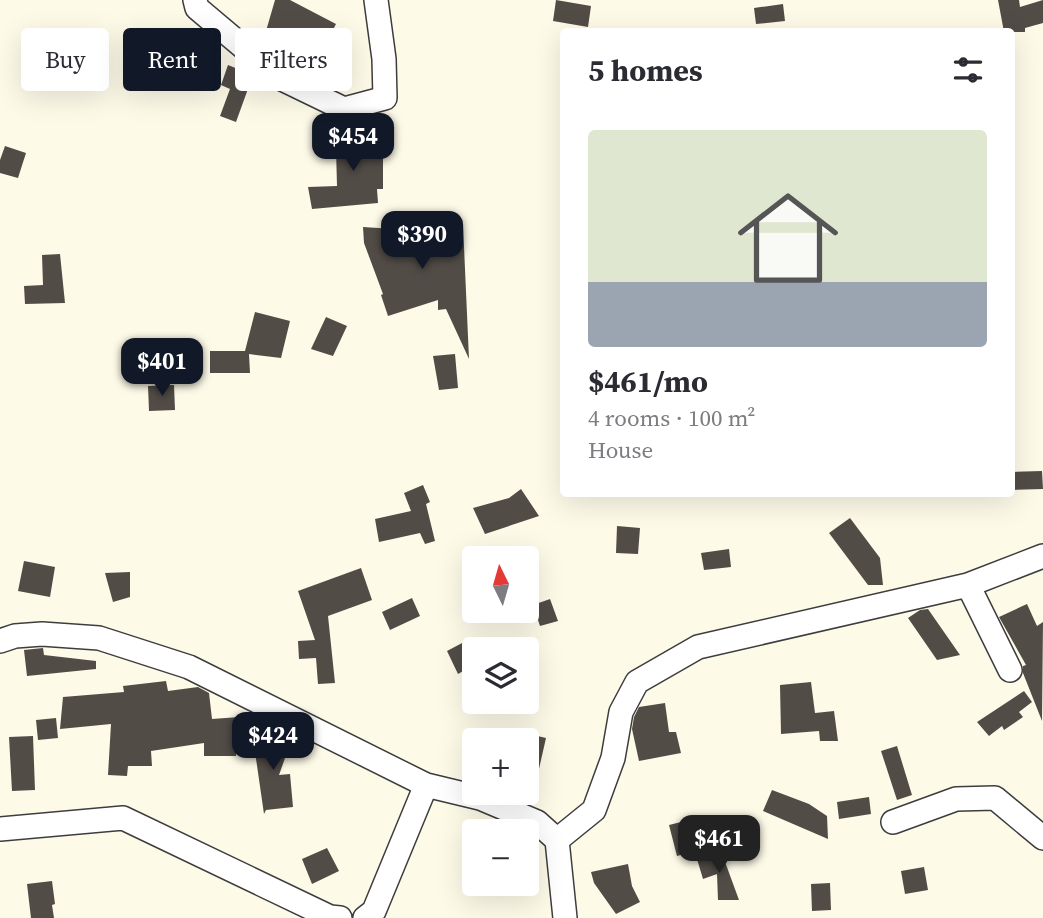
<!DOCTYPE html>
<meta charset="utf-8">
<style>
:root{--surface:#fff;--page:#f2f2f3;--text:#2b2b33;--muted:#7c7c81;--accent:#111827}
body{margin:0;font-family:"Source Serif 4",serif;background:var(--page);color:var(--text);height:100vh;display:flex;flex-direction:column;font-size:26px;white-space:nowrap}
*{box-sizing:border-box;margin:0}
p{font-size:23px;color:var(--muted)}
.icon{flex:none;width:38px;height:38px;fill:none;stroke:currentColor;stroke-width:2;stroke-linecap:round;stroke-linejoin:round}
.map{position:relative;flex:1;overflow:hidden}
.sheet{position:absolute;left:560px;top:28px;width:455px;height:469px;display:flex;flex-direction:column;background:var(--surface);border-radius:7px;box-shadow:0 7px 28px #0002}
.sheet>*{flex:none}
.banner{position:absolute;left:21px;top:28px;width:434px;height:63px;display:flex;gap:14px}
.needle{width:46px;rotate:355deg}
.tools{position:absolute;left:462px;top:546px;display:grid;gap:14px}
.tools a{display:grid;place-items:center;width:77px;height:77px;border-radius:7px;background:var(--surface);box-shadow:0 7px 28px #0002;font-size:35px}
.price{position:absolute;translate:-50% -60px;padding:0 16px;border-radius:14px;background:var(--accent);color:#fff;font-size:23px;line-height:46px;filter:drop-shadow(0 2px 4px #0008)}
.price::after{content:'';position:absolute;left:50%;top:42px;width:21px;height:16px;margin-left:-10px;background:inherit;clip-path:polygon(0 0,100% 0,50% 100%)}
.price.selected{background:#222;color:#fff}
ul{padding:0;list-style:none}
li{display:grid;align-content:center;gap:14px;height:371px;padding:0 28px}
li span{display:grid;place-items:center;height:217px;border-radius:7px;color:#555}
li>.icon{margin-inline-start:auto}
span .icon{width:126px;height:126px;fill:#fffc;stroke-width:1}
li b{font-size:30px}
h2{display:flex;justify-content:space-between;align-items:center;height:84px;padding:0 28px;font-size:30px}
.tag{padding:0 24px;border-radius:7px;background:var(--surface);box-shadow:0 7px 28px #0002;font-size:24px;line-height:63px}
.tag.selected{background:var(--accent);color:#fff}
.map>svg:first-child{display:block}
.building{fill:#524c47}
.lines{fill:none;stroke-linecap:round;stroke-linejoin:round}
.street-casing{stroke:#3d3d3d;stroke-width:26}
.street{stroke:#fff;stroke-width:23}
</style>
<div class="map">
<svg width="1043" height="918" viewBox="0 0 1043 918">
<rect width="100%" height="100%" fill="#fefae8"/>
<!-- building -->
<path class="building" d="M275,0h15l46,24 -16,31 -16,-7 -5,10 -19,-9 6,-12 -20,-6z
M556,0l35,6 -3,21 -35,-6z
M998,0h21l1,7 23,-7v23l-18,5v4h-21z
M783,4l2,17 -29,3 -2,-16z
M228,65l25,10 -17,47 -16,-6 10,-27 -9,-4z
M342,127l45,15 -4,12v35h-6l1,14 -66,6 -4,-22 29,-1 -1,-37z
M5,146l21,7 -8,25 -18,-5v-13z
M443,221l20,3 6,135 -23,-50 -8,1v-10l-50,16 -7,-21 2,-1 -19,-51 -1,-16 78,5z
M60,254l5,49 -40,1 -1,-18 19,-1 -1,-30z
M255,312l35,9 -9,37 -32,-4 1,19h-40v-22h35z
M326,317l21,9 -14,30 -22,-7z
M455,354l3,34 -19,2 -6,-34z
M174,385l1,25 -26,1 -1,-25z
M1042,471l1,18 -31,1v-18z
M423,485l7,17 -4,2 9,37 -10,3 -5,-11 -41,9 -4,-23 36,-8 -7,-18z
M521,489l18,27 -54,18 -12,-26 36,-10z
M850,518l30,40 3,27h-15l-39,-52z
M617,526l23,2 -2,26 -22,-1z
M729,549l2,18 -27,3 -3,-17z
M24,561l31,6 -5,30 -32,-6z
M361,568l11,32 -44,16 7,67 -17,1 -2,-26 -17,1 -1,-18 17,-1 -17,-49z
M130,572v25l-17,5 -8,-29z
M412,598l8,18 -30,14 -8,-18z
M550,599l8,22 -18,5 -7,-21z
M1027,604l10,22 6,-4 -1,99 -19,-48v-7l3,-1 -27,-48z
M928,609l32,46 -23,5 -29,-42 12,-8z
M464,642l10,23 -16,9 -11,-23z
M43,648l1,7 52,6v8l-69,7 -3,-26z
M166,681l2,10 30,-4 11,6 3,26 27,-2 -3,39h-32v-13l-53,8 1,15h-24l-1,10 -19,-1 3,-51 -51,5 3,-32 61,-5 -1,-6z
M811,682l4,31 19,-2 4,30h-18l-1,-10 -38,3 -1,-49z
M1024,691l8,11 -13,10 4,5 -19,13 -2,-4 -13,10 -12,-14z
M665,703l4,29h7l5,21 -42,8 -7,-32 2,-12 5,-10z
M56,718l2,20 -20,2 -2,-20z
M252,731l38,13 -11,31 11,-1 3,33 -27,3 -2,4z
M529,734l17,4 -12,53h-7v-45z
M33,736l2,54 -23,1 -3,-54z
M897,746l15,49 -15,5 -16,-49z
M772,790l37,14 18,12 1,23 -65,-28z
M869,797l2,17 -32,5 -2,-17z
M689,820l6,31 -18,5 -8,-31z
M719,846l9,24 11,30h-21l-1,-26 -14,5 -6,-20 19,-7v-5z
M327,848l12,23 -27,13 -10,-25z
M628,864l4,22 8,16 -24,12 -22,-31 -3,-11z
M924,867l4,23 -23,4 -4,-23z
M52,881l3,23 -3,1 2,13h-23l-4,-34z
M830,883l1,27 -19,1 -1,-27z"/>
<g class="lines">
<defs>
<path id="street" d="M195,0l2,8 83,70 64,31 41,-11 -1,-39 -8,-59
M968,585l42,85
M0,641l15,-5 27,-2 57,4 90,29 237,118 54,13 57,24 20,18 8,78
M893,822l63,-23 39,-1 48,40
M0,829l123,-11 207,99 10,1
M557,840l37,-30 19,-52 8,-46 16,-30 61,-35 270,-62 75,-29
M365,918l9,-7 52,-126"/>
</defs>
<!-- street casing -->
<use href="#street" class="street-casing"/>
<!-- street -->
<use href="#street" class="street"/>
</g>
</svg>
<div class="tools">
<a><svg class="needle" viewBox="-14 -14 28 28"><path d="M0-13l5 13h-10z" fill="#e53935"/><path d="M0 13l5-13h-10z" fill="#7c7c81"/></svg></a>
<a><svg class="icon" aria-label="layers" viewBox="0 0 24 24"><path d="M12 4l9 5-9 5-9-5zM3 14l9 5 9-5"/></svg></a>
<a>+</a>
<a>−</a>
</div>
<b class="price" style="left:353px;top:173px">$454</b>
<b class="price" style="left:422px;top:271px">$390</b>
<b class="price" style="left:162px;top:398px">$401</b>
<b class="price" style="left:273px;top:772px">$424</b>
<b class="price selected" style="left:719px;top:875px">$461</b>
<div class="banner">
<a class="tag">Buy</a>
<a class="tag selected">Rent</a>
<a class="tag">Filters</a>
</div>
<section class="sheet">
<h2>5 homes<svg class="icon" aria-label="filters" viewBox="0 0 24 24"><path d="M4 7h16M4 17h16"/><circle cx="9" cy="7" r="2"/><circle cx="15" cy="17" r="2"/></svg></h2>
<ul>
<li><span style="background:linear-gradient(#dfe7d0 70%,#9aa5b1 0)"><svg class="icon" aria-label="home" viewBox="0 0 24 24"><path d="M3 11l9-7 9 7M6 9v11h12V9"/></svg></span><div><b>$461/mo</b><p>4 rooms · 100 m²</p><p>House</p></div></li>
</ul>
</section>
</div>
